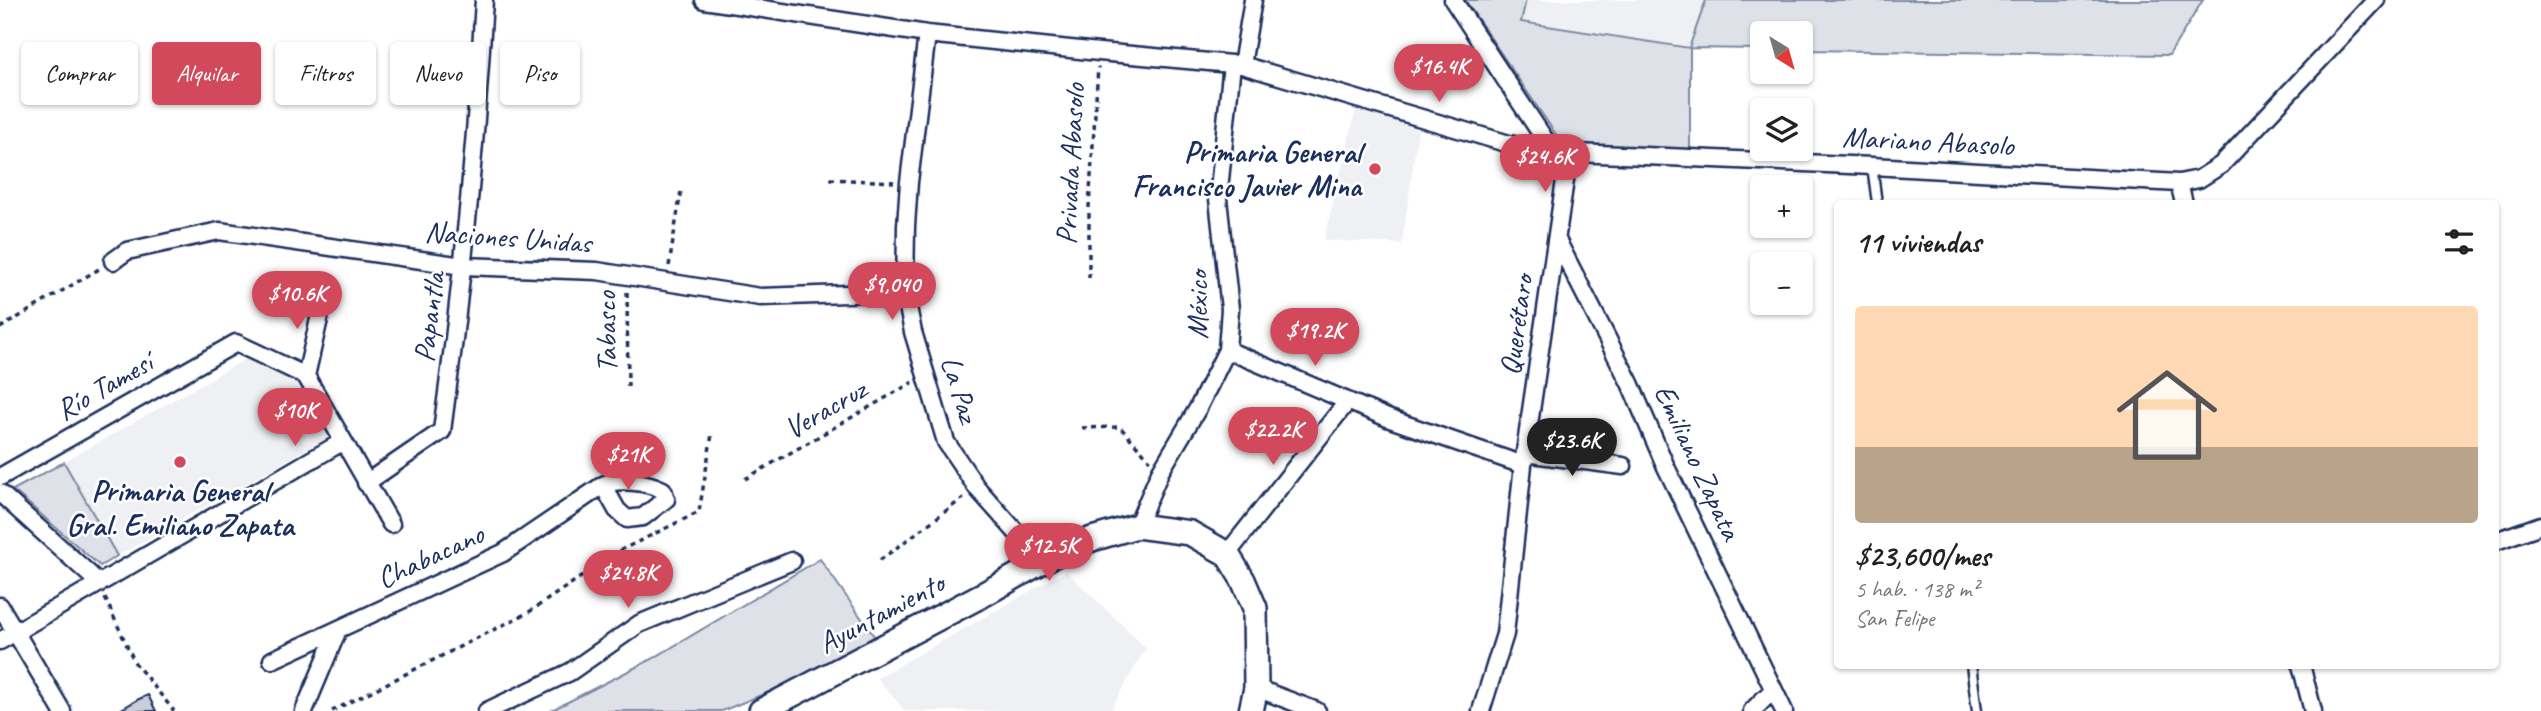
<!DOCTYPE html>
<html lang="es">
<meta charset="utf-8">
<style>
:root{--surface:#fff;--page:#f2f2f2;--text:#222;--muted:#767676;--line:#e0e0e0;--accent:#d1495b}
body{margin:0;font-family:Caveat,sans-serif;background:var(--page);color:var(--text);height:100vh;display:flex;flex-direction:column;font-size:26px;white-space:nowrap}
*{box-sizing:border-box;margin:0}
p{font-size:23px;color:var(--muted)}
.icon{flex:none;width:38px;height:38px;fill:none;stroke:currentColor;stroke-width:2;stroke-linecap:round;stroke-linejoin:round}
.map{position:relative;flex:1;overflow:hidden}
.details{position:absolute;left:1834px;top:200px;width:665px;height:469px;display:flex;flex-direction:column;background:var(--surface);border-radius:7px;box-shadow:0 2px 5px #0004}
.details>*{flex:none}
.hud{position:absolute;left:21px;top:42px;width:665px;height:63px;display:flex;gap:14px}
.needle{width:46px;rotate:143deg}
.fabs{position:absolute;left:1750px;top:21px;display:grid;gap:14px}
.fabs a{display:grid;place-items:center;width:63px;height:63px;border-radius:7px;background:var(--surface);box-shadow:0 2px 5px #0004;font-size:35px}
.price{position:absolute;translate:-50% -60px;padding:0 16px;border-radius:24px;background:var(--accent);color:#fff;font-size:23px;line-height:46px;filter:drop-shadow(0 2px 4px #0008)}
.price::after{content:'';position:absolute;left:50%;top:42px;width:21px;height:16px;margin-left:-10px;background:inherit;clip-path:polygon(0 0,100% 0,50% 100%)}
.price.active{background:#222;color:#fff}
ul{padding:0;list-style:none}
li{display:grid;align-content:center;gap:14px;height:371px;padding:0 21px}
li+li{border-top:2px solid var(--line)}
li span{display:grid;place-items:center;height:217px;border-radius:7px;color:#555}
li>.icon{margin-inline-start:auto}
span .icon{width:126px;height:126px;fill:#fffc;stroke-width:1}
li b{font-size:30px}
h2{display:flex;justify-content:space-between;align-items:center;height:84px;padding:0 21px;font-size:30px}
.chip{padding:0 24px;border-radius:7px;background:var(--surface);box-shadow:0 2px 5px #0004;font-size:24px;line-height:63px}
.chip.active{background:var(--accent);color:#fff}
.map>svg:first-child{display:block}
.built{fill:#eff0f4}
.green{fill:#dee1e7;stroke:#7c88a2;stroke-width:2}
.building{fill:#caceda;stroke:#1b2f5e;stroke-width:2}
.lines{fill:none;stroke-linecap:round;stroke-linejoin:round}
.lane-casing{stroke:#1b2f5e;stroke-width:13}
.street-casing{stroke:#1b2f5e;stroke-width:21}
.secondary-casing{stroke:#1b2f5e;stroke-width:28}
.path{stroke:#1b2f5e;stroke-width:3.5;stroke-dasharray:5 5;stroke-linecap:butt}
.lane{stroke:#fff;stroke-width:8}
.street{stroke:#fff;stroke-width:16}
.secondary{stroke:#fff;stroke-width:23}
.poi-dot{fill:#d1495b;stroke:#fff;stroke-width:2.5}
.labels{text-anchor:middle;stroke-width:5;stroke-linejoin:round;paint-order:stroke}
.street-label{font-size:30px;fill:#1b2f5e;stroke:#fff}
.poi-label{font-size:30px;font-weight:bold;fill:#1b2f5e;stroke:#fff;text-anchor:end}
</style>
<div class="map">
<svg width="2541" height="711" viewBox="0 0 2541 711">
<rect width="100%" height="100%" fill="#fff"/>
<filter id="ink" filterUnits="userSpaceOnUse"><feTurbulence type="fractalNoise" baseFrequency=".0143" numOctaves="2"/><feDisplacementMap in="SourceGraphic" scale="14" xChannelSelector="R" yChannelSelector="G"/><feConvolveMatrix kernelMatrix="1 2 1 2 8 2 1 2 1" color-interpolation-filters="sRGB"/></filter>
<g filter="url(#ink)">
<!-- built -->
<path class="built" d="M1526,0h180l-16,48 -170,-26z
M1357,105l61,25 -16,114 -78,-4z
M253,355l50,34 27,47 -213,120 -53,-94z
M1066,571l80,77 -36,63h-205l-28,-33z"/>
<!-- green -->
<path class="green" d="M1465,0h61l-5,22 168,26 17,-48h497l-34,55 -368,-5v-17h-39v16l-72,-1v104l-112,-5 -21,-11z
M64,462l53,94 -17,10 -87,-76z
M820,559l61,87 -159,65h-172l102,-52z"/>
<!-- building -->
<path class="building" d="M148,695l8,16h-38l21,-12z"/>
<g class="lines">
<defs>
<path id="lane" d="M1872,166l5,37
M1971,665l6,46"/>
<path id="street" d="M704,0l223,34 172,18 143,13 267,79 44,8 319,14 307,17 20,-4 22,-14 155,-165
M1453,0l100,152
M927,34l-18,148 -3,44 -1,66 8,40 33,110 31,46 65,73
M1242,65l11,-65
M2179,183l5,20
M1557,240l73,143 36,84 118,244
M113,261l14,-10 92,-20 244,35 134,5 163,26 145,-5
M1227,350l163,69 133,46
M306,376l19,-83
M1525,453l98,13
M0,477l236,-134 70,33 85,148
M366,483l76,-52c20,-143 34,-286 42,-431
M0,493l99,90
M1137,526l23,-54 38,-64 29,-58 3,-41 -12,-110 14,-135
M2496,541l45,-16
M1227,554l120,-152
M0,606l62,105
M0,641l342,-199
M272,660l231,-107 100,-68c15,-7 45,-3 60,5l3,9 -23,18 -16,2 -10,-9 -14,-25
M2301,665l12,46
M1256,688l61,23
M304,711l34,-81
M487,711l83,-39 69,-48 153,-63
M1481,711l24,-77 18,-169 46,-312
M1752,711l21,-21"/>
<path id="secondary" d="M761,711l225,-118 66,-37 40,-17 45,-13 53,7 37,21 16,26 12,28 1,80 -5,23"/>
</defs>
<!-- lane casing -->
<use href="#lane" class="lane-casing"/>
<!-- street casing -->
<use href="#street" class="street-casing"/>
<!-- secondary casing -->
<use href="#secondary" class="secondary-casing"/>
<!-- path -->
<path class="path" d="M830,179l64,3
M669,266l12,-75
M1089,278v-71l9,-140
M627,292l1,97
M0,328l99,-59
M1082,428l38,-1 30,33
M745,479l168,-97
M880,560l86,-64
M105,598l30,65 39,48
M332,711l197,-99 92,-62 78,-38 13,-78"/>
<!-- lane -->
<use href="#lane" class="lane"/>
<!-- street -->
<use href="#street" class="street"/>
<!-- secondary -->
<use href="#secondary" class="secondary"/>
</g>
</g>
<!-- markers -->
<g class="poi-dot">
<circle cx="1375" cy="169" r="7"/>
<circle cx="180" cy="462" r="7"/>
</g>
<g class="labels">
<!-- street labels -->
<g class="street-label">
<text transform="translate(1928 141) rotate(3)" y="10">Mariano Abasolo</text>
<text transform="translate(1070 164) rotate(-87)" y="10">Privada Abasolo</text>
<text transform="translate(508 237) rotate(4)" y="10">Naciones Unidas</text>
<text transform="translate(1197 305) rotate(-90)" y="10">México</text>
<text transform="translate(429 317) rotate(-83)" y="10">Papantla</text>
<text transform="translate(1516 325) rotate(-82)" y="10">Querétaro</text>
<text transform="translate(606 332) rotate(-91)" y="10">Tabasco</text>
<text transform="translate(104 386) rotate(-30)" y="10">Río Tamesí</text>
<text transform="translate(960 389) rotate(73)" y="10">La Paz</text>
<text transform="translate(825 409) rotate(-30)" y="10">Veracruz</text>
<text transform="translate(1698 462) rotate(65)" y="10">Emiliano Zapata</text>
<text transform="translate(430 556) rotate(-25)" y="10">Chabacano</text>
<text transform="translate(881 613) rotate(-28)" y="10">Ayuntamiento</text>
</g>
<!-- poi labels -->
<g class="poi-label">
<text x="1361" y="162">Primaria General<tspan x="1361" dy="34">Francisco Javier Mina</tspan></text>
<text x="180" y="501" text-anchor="middle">Primaria General<tspan x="180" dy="34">Gral. Emiliano Zapata</tspan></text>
</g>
</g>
</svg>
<div class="fabs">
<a><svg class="needle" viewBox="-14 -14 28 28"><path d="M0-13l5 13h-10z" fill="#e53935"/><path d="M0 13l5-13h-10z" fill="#767676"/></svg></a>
<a><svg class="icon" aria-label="layers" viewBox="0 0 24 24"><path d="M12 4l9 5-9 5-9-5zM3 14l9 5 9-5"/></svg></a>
<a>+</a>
<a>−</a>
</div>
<b class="price" style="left:1439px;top:104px">$16.4K</b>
<b class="price" style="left:1545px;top:194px">$24.6K</b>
<b class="price" style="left:892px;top:322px">$9,040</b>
<b class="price" style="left:297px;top:331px">$10.6K</b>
<b class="price" style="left:1315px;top:368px">$19.2K</b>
<b class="price" style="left:295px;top:448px">$10K</b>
<b class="price" style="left:1273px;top:467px">$22.2K</b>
<b class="price active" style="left:1572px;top:478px">$23.6K</b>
<b class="price" style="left:628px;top:492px">$21K</b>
<b class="price" style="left:1049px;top:583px">$12.5K</b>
<b class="price" style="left:628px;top:610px">$24.8K</b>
<div class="hud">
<a class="chip">Comprar</a>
<a class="chip active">Alquilar</a>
<a class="chip">Filtros</a>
<a class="chip">Nuevo</a>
<a class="chip">Piso</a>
</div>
<section class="details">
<h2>11 viviendas<svg class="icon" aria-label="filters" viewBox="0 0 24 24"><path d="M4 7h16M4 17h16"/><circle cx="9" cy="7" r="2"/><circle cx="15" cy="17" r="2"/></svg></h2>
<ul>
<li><span style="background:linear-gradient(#ffd9b3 65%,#b9a48a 0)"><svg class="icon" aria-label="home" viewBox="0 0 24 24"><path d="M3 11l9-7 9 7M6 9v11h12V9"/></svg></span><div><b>$23,600/mes</b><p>5 hab. · 138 m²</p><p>San Felipe</p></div></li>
</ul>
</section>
</div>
